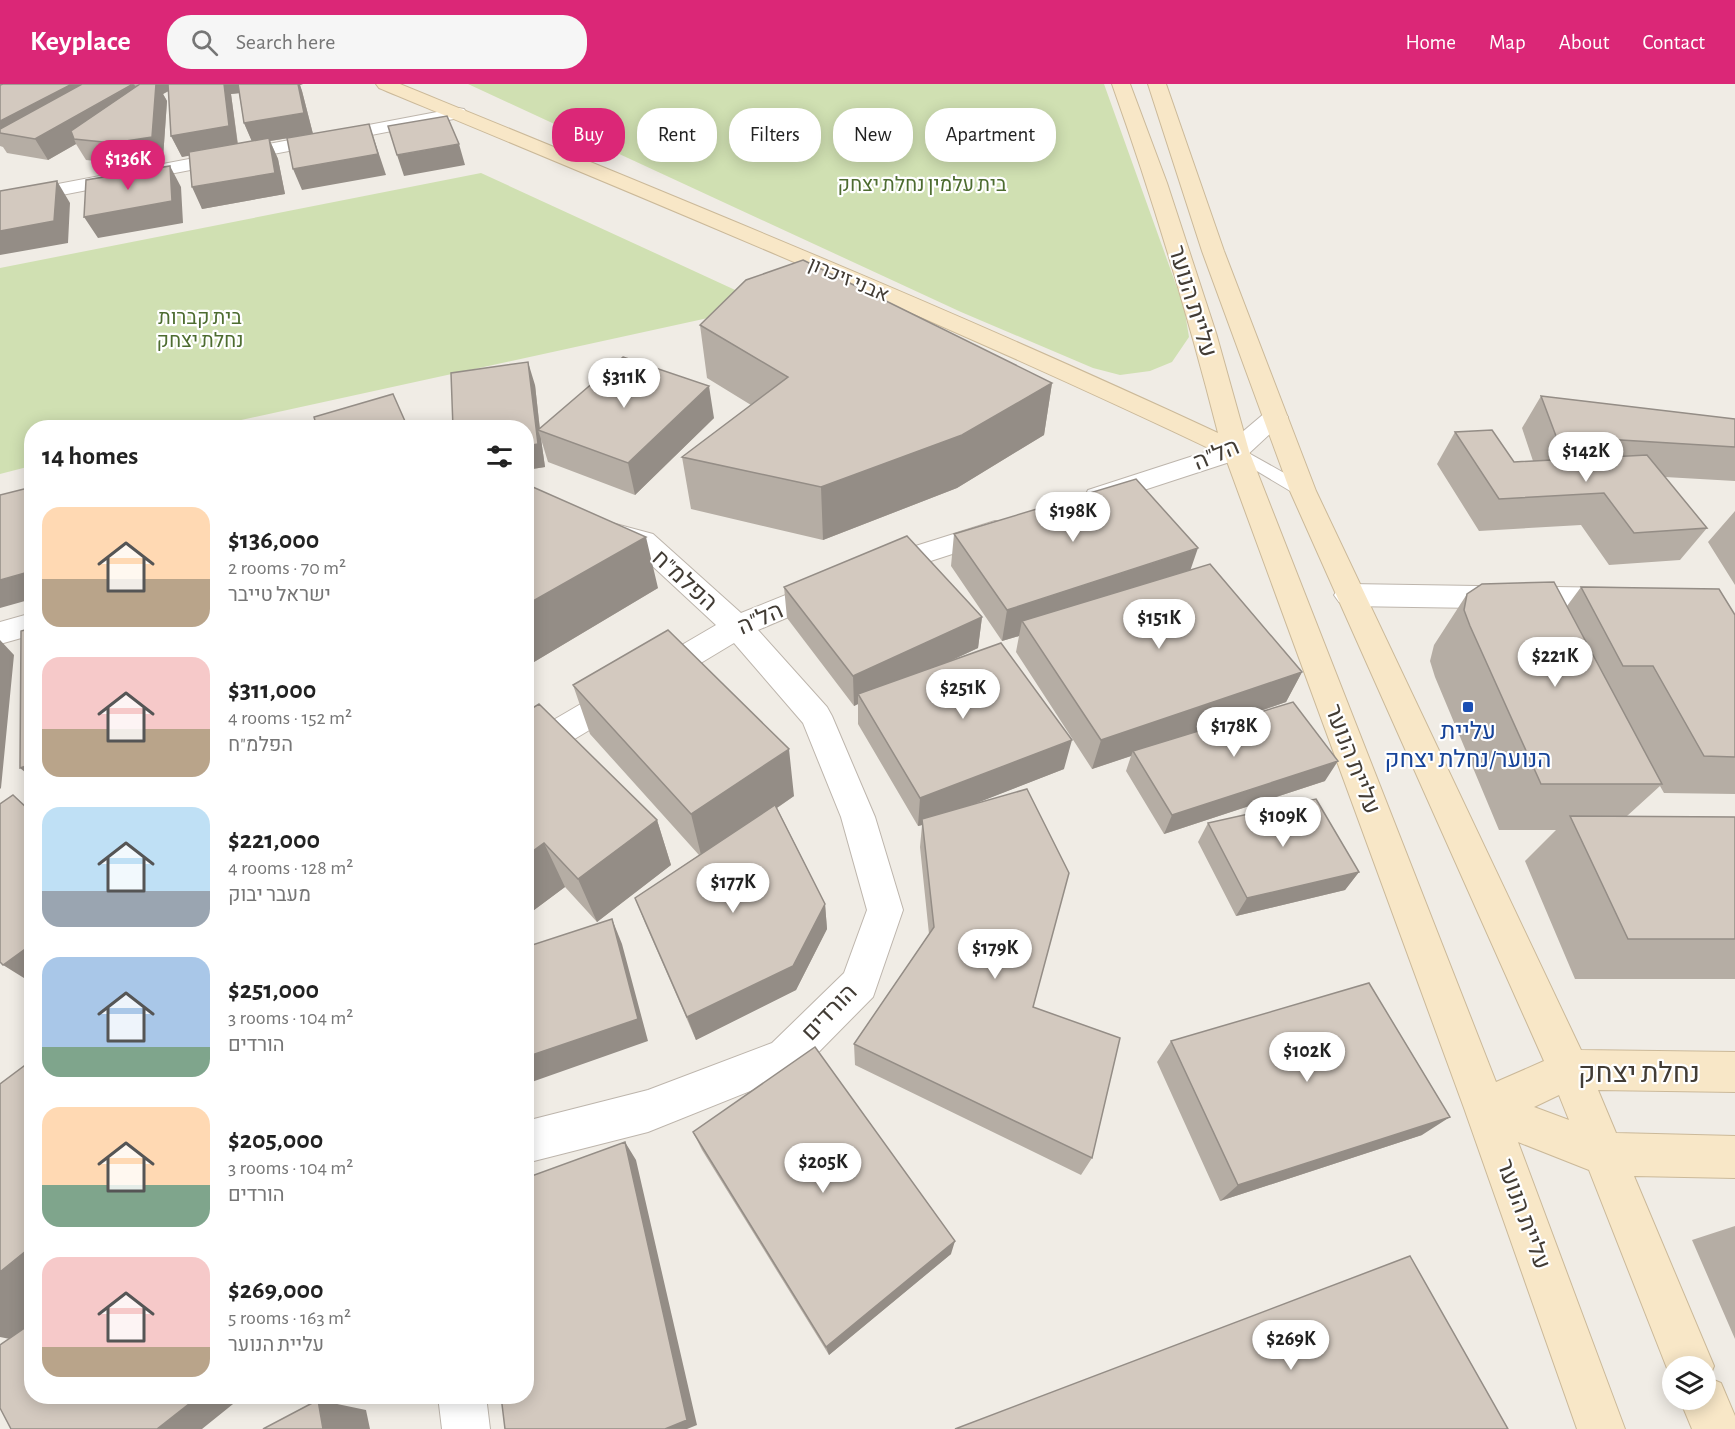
<!DOCTYPE html>
<meta charset="utf-8">
<style>
:root{--surface:#fff;--page:#f6f6f6;--text:#222;--muted:#767676;--accent:#db2777}
body{margin:0;font-family:"Alegreya Sans",Heebo,sans-serif;background:var(--page);color:var(--text);height:100vh;display:flex;flex-direction:column;font-size:22px;white-space:nowrap}
*{box-sizing:border-box;margin:0}
p{font-size:20px;color:var(--muted)}
.icon{flex:none;width:33px;height:33px;fill:none;stroke:currentColor;stroke-width:2;stroke-linecap:round;stroke-linejoin:round}
.map{position:relative;flex:1;overflow:hidden}
.details{position:absolute;left:24px;top:336px;width:510px;height:984px;display:flex;flex-direction:column;background:var(--surface);border-radius:24px;box-shadow:0 3px 15px #0003}
.details>*{flex:none}
.top-card{position:absolute;left:552px;top:24px;width:570px;height:54px;display:flex;gap:12px}
.tools{position:absolute;left:1662px;top:1272px;display:grid;gap:12px}
.tools a{display:grid;place-items:center;width:54px;height:54px;border-radius:50%;background:var(--surface);box-shadow:0 3px 15px #0003;font-size:30px}
.price{position:absolute;translate:-50% -51px;padding:0 14px;border-radius:21px;background:#fff;color:#222;font-size:20px;line-height:39px;filter:drop-shadow(0 2px 3px #0008)}
.price::after{content:'';position:absolute;left:50%;top:36px;width:18px;height:14px;margin-left:-9px;background:inherit;clip-path:polygon(0 0,100% 0,50% 100%)}
.price.on{background:var(--accent);color:#fff}
ul{padding:0;list-style:none}
li{display:flex;align-items:center;gap:18px;height:150px;padding:0 18px}
li span{display:grid;place-items:center;flex:none;width:168px;height:120px;border-radius:18px;color:#555}
li>.icon{margin-inline-start:auto}
span .icon{width:72px;height:72px;fill:#fffc;stroke-width:1}
li b{font-size:26px}
h2{display:flex;justify-content:space-between;align-items:center;height:72px;padding:0 18px;font-size:26px}
.chip{padding:0 21px;border-radius:24px;background:var(--surface);box-shadow:0 3px 15px #0003;font-size:21px;line-height:54px}
.chip.on{background:var(--accent);color:#fff}
header{display:flex;align-items:center;gap:36px;box-sizing:border-box;height:84px;padding:0 30px;background:var(--accent);color:#fff}
header strong{font-size:28px}
nav{display:flex;gap:33px;margin-inline-start:auto;font-size:21px}
.search{width:420px;height:54px;background:var(--page);display:flex;align-items:center;gap:15px;box-sizing:border-box;padding:0 21px;border-radius:24px;color:var(--muted);font-size:22px}
.map>svg:first-child{display:block}
.green{fill:#d0e0b2}
.lines{fill:none;stroke-linecap:round;stroke-linejoin:round}
.lane-casing{stroke:#bdb5ac;stroke-width:2}
.street-casing{stroke:#bdb5ac;stroke-width:2}
.secondary-casing{stroke:#cbb999;stroke-width:2}
.lane{fill:#fff;fill-rule:evenodd}
.street{fill:#fff;fill-rule:evenodd}
.secondary{fill:#f8e7c7;fill-rule:evenodd}
.wall{fill:#b5ada4;fill-rule:evenodd}
.shaded-wall{fill:#948d86}
.building{fill:#d3c9bf;stroke:#948d86;stroke-width:1.5}
.transit-dot{fill:#1a4fb4;stroke:#fff;stroke-width:2}
.labels{text-anchor:middle;stroke-width:4.5;stroke-linejoin:round;paint-order:stroke}
.far-park-label{font-size:20px;fill:#4d6c30;stroke:#fff}
.far-street-label{font-size:20px;fill:#423c35;stroke:#fff}
.street-label{font-size:24px;fill:#423c35;stroke:#fff}
.transit-label{font-size:24px;fill:#164399;stroke:#fff}
.near-street-label{font-size:28px;fill:#423c35;stroke:#fff}
</style>
<header>
<strong>Keyplace</strong>
<div class="search"><svg class="icon" aria-label="search" viewBox="0 0 24 24"><circle cx="10" cy="10" r="6"/><path d="M15 15l6 6"/></svg>Search here</div>
<nav><a>Home</a><a>Map</a><a>About</a><a>Contact</a></nav>
</header>
<div class="map">
<svg width="1735" height="1345" viewBox="0 0 1735 1345">
<rect width="100%" height="100%" fill="#f0ece5"/>
<!-- green -->
<path class="green" d="M468,0h636l80,223 5,30 -17,25 -22,9 -30,4 -27,-7 -132,-56z
M481,89l287,132 -559,122 -177,1 -1,38 -31,8v-206z"/>
<g class="lines">
<defs>
<path id="lane" d="M1236,362l73,41 3,4 -3,4h-12l-67,-40 -2,-4 2,-4z"/>
<path id="street" d="M458,24l6,1 3,4 -3,4 -464,90v-12z
M1275,325l9,3 4,5 -43,40 -147,48 -10,-3 -3,-6 3,-6 139,-45 39,-33z
M526,416l127,34 88,79 77,-31 10,-3 10,3 5,7 -5,7 -80,34 69,77 5,9 43,101 28,93 -30,87 -73,74 -152,61 -122,31v-42l122,-31 124,-47 72,-70 23,-63 -26,-93 -38,-94 -69,-80 -196,118 -12,4v-29l190,-111 -83,-77 -107,-30z
M995,437l10,2 4,7 -4,7 -124,40 -10,-3 -4,-7 4,-7z
M1349,500l268,4 10,4 5,7 -5,7 -10,4 -268,-4 -10,-4 -5,-7 5,-7z
M32,529v22l-32,9v-22z
M438,1312h48l4,33h-48z"/>
<path id="secondary" d="M376,0h24c274,112 550,224 818,349 -30,-118 -65,-234 -106,-349h18l37,99 49,150 33,118 247,631 48,-21 -254,-570 -88,-240 -54,-167h18l58,167 92,240 265,559 154,2v40l-137,-2 18,43 119,3v42l-101,-2 80,190 -5,12 12,5 14,33v13h-43l-12,-29h26v-34h-34v15l-83,-211 -71,-28 107,287h-48l-113,-321 -239,-652c-278,-133 -562,-250 -846,-368zM1559,1011l10,25 -35,-13z"/>
</defs>
<!-- lane casing -->
<use href="#lane" class="lane-casing"/>
<!-- street casing -->
<use href="#street" class="street-casing"/>
<!-- secondary casing -->
<use href="#secondary" class="secondary-casing"/>
<!-- lane -->
<use href="#lane" class="lane"/>
<!-- street -->
<use href="#street" class="street"/>
<!-- secondary -->
<use href="#secondary" class="secondary"/>
</g>
<!-- wall -->
<path class="wall" d="M0,0h303l-3,1 2,6 11,43 -43,7 8,18 7,35 -83,15 -13,-54 -7,2 -11,-21 -2,-45 -6,3 4,7 -4,57 -39,6 -38,-4 -10,-16 -28,16 -41,-7 -4,-6 -3,-1zM239,9l5,30 8,18 -14,3 -7,-50z
M700,241l352,58 -8,52 -87,53 -134,52 -132,-31 -9,-52 69,-52 -44,-27z
M535,301l5,44 174,-11 -79,77 -87,-33 -7,-23 4,28 -19,3z
M1541,312l194,23v62l-70,-4 42,51 -27,32 -71,5 -28,-40 -102,6 -42,-67 18,-32 59,30 19,-1 -11,-33z
M526,400l132,104 -124,74 -8,-8z
M1735,427v74l-27,-43z
M954,450l236,36 112,102 -16,30 -45,16 84,63 -161,53 -38,-63 5,-15 -39,13 -76,-117 3,-16 -17,5 -51,-75z
M784,503l198,30 -4,31 -30,14 116,107 -88,34 57,204 59,151 -11,17 -226,-110 -1,-21 75,-110 -9,-87 2,-22 -4,1 -60,-102v-20l-4,2 -67,-88z
M1581,503l154,28v179l-71,-1 -4,-7 -33,30 108,1v162h-160l-50,-118 31,-31h-57l-64,-153 -5,-16 4,-16 33,-51 100,12z
M573,601l221,111 -17,12 48,96 2,25 -31,61 -100,50 -51,-117 -10,-25 64,-43 -109,-121z
M526,628l131,108 14,45 -74,57 -32,-35 -39,29z
M1208,739l151,49 -14,18 -109,26 -38,-74z
M1171,957l251,94 -202,66 -63,-139z
M693,1048l258,122 -122,101 -127,-205z
M1735,1142v113l-43,-99z"/>
<!-- shaded-wall -->
<path class="shaded-wall" d="M72,0h17l-89,49v-12z
M134,0l10,20 -70,35 2,5 -28,16 -13,-21z
M154,0h26l-17,10 4,7 -4,57 -39,6 -11,-21z
M199,0h104l-3,1 2,6 11,43 -43,7 8,18 7,35 -83,15 -10,-22 61,-43 -9,-21 35,-34 -48,5 7,53 -56,10 -11,-21z
M369,40l17,51 -84,15 -9,-21z
M459,60l6,21 -61,11 -7,-21z
M170,82l11,21 2,36 -85,15 -14,-21z
M57,97l13,22 -2,40 -68,12v-24z
M528,278l7,23 5,46 -2,-1 3,9 4,28 -19,3z
M1052,299l-8,52 -87,53 -134,52 -2,-53z
M709,302l5,32 -79,77 -7,-32z
M646,453l12,51 -124,74 -8,-20v-37z
M1198,464l-11,32 -165,41 -3,15 -17,5 5,-31z
M32,487v28l-32,9v-28z
M982,533l-4,31 -116,54 -4,-8v10l-4,2 -1,-30z
M0,556l14,15 -13,133 -1,1z
M1302,588l-16,30 -151,52 -2,-3 -2,5 -39,13 9,-29z
M1072,656l-8,29 -141,55 -1,-5v6l-4,1 2,-28z
M789,665l5,47 -92,63 -11,-45z
M1338,677l-13,20 -161,53 8,-19z
M32,680v14l-12,-10z
M13,711l19,16v2z
M657,736l14,45 -74,57 -19,-43z
M544,759l21,44 -39,29v-60z
M1359,788l-14,18 -109,26 11,-18z
M825,820l2,25 -31,61 -100,50 -9,-23z
M612,835l10,25 26,97 -122,43v-27z
M32,860v39l-29,-18z
M1450,1033l-28,18 -202,66 18,-16z
M625,1058l11,18 61,265 -10,4h-22z
M955,1157l-4,13 -122,101 -3,-8z
M32,1162v80l-17,14 -15,-3v-65z
M199,1312h44l-41,33h-45z
M318,1316l48,10 4,19h-47z"/>
<!-- building -->
<path class="building" d="M3,0h69l-72,37v-36z
M82,0h51l-98,55 -35,-6v-4z
M140,0h16l-4,53 -39,6 -39,-4 -3,-8z
M168,0h56l5,42 -58,10z
M238,0h60l6,29 -60,10z
M447,32l12,28 -62,11 -9,-29z
M369,40l9,30 -85,15 -6,-31z
M269,54l6,35 -83,14 -3,-35z
M170,82l2,35 -88,16 2,-37z
M57,97l-3,40 -54,10v-40z
M803,176l249,123 -90,52 -141,52 -139,-30 106,-80 -88,-52 46,-45z
M623,273l86,29 -81,77 -90,-33z
M528,278l10,82 -12,2v-18h-73l-2,-55z
M393,310l15,34h-91l-3,-11z
M1541,312l194,23v28l-179,-11z
M1492,346l22,32 133,-7 60,73 -73,5 -30,-40 -105,6 -44,-67z
M1136,395l62,69 -191,62 -53,-76z
M526,400l120,53 -120,68z
M32,403v84l-32,9v-85z
M907,452l75,81 -129,59 -69,-89z
M1210,480l92,108 -201,68 -79,-119z
M1554,498l108,202h-121l-71,-158 -6,-16 3,-16 15,-10z
M1581,503l138,2 16,26v142l-31,-1 -51,-90h-30z
M32,544v136l-12,4 1,-137z
M668,546l121,119 -98,65 -118,-129z
M1001,559l71,97 -152,58 -62,-104z
M1293,618l45,59 -166,54 -39,-64z
M539,620l118,116 -79,59 -34,-36 -18,13v-144z
M1027,705l42,84 -36,134 87,31 -28,120 -238,-114 80,-117 -12,-108z
M13,711l19,18v131l-29,21 -3,-3v-158z
M1316,715l43,73 -112,26 -39,-75z
M775,721l50,99 -32,62 -106,51 -52,-119z
M1570,732l165,1v122h-107z
M612,835l26,100 -112,38v-110z
M1369,899l81,134 -212,68 -67,-144z
M815,963l140,194 -129,106 -133,-215z
M32,976v186l-32,26v-188z
M625,1058l62,278 -22,9h-160l-4,-33h25v-218z
M1410,1172l98,173h-553z
M32,1239v73h167l-42,33h-146l-11,-21v-63z
M318,1316l5,29h-60z"/>
<!-- markers -->
<rect class="transit-dot" x="1462" y="617" width="12" height="12" rx="3"/>
<g class="labels">
<!-- far-park labels -->
<g class="far-park-label">
<text x="922" y="107">בית עלמין נחלת יצחק</text>
<text x="200" y="240">בית קברות<tspan x="200" dy="23">נחלת יצחק</tspan></text>
</g>
<!-- far-street labels -->
<g class="far-street-label">
<text transform="translate(849 195) rotate(23)" y="7">אבני זיכרון</text>
</g>
<!-- street labels -->
<g class="street-label">
<text transform="translate(1193 217) rotate(73)" y="8">עליית הנוער</text>
<text transform="translate(1216 370) rotate(-23)" y="8">הל"ה</text>
<text transform="translate(685 496) rotate(42)" y="8">הפלמ"ח</text>
<text transform="translate(760 534) rotate(-24)" y="8">הל"ה</text>
<text transform="translate(1353 675) rotate(69)" y="8">עליית הנוער</text>
<text transform="translate(829 928) rotate(-46)" y="8">הורדים</text>
<text transform="translate(1524 1130) rotate(70)" y="8">עליית הנוער</text>
</g>
<!-- transit labels -->
<g class="transit-label">
<text x="1468" y="655">עליית<tspan x="1468" dy="28">הנוער/נחלת יצחק</tspan></text>
</g>
<!-- near-street labels -->
<g class="near-street-label">
<text x="1639" y="998">נחלת יצחק</text>
</g>
</g>
</svg>
<div class="tools">
<a><svg class="icon" aria-label="layers" viewBox="0 0 24 24"><path d="M12 4l9 5-9 5-9-5zM3 14l9 5 9-5"/></svg></a>
</div>
<b class="price on" style="left:128px;top:107px">$136K</b>
<b class="price" style="left:624px;top:325px">$311K</b>
<b class="price" style="left:1586px;top:399px">$142K</b>
<b class="price" style="left:1073px;top:459px">$198K</b>
<b class="price" style="left:1159px;top:566px">$151K</b>
<b class="price" style="left:1555px;top:604px">$221K</b>
<b class="price" style="left:963px;top:636px">$251K</b>
<b class="price" style="left:1234px;top:674px">$178K</b>
<b class="price" style="left:1283px;top:764px">$109K</b>
<b class="price" style="left:733px;top:830px">$177K</b>
<b class="price" style="left:995px;top:896px">$179K</b>
<b class="price" style="left:1307px;top:999px">$102K</b>
<b class="price" style="left:823px;top:1110px">$205K</b>
<b class="price" style="left:1291px;top:1287px">$269K</b>
<div class="top-card">
<a class="chip on">Buy</a>
<a class="chip">Rent</a>
<a class="chip">Filters</a>
<a class="chip">New</a>
<a class="chip">Apartment</a>
</div>
<section class="details">
<h2>14 homes<svg class="icon" aria-label="filters" viewBox="0 0 24 24"><path d="M4 7h16M4 17h16"/><circle cx="9" cy="7" r="2"/><circle cx="15" cy="17" r="2"/></svg></h2>
<ul>
<li><span style="background:linear-gradient(#ffd9b3 60%,#b9a48a 0)"><svg class="icon" aria-label="home" viewBox="0 0 24 24"><path d="M3 11l9-7 9 7M6 9v11h12V9"/></svg></span><div><b>$136,000</b><p>2 rooms · 70 m²</p><p>ישראל טייבר</p></div></li>
<li><span style="background:linear-gradient(#f6c9c9 60%,#b9a48a 0)"><svg class="icon" aria-label="home" viewBox="0 0 24 24"><path d="M3 11l9-7 9 7M6 9v11h12V9"/></svg></span><div><b>$311,000</b><p>4 rooms · 152 m²</p><p>הפלמ&quot;ח</p></div></li>
<li><span style="background:linear-gradient(#bfe0f5 70%,#9aa5b1 0)"><svg class="icon" aria-label="home" viewBox="0 0 24 24"><path d="M3 11l9-7 9 7M6 9v11h12V9"/></svg></span><div><b>$221,000</b><p>4 rooms · 128 m²</p><p>מעבר יבוק</p></div></li>
<li><span style="background:linear-gradient(#a9c7e8 75%,#7fa58c 0)"><svg class="icon" aria-label="home" viewBox="0 0 24 24"><path d="M3 11l9-7 9 7M6 9v11h12V9"/></svg></span><div><b>$251,000</b><p>3 rooms · 104 m²</p><p>הורדים</p></div></li>
<li><span style="background:linear-gradient(#ffd9b3 65%,#7fa58c 0)"><svg class="icon" aria-label="home" viewBox="0 0 24 24"><path d="M3 11l9-7 9 7M6 9v11h12V9"/></svg></span><div><b>$205,000</b><p>3 rooms · 104 m²</p><p>הורדים</p></div></li>
<li><span style="background:linear-gradient(#f6c9c9 75%,#b9a48a 0)"><svg class="icon" aria-label="home" viewBox="0 0 24 24"><path d="M3 11l9-7 9 7M6 9v11h12V9"/></svg></span><div><b>$269,000</b><p>5 rooms · 163 m²</p><p>עליית הנוער</p></div></li>
</ul>
</section>
</div>
